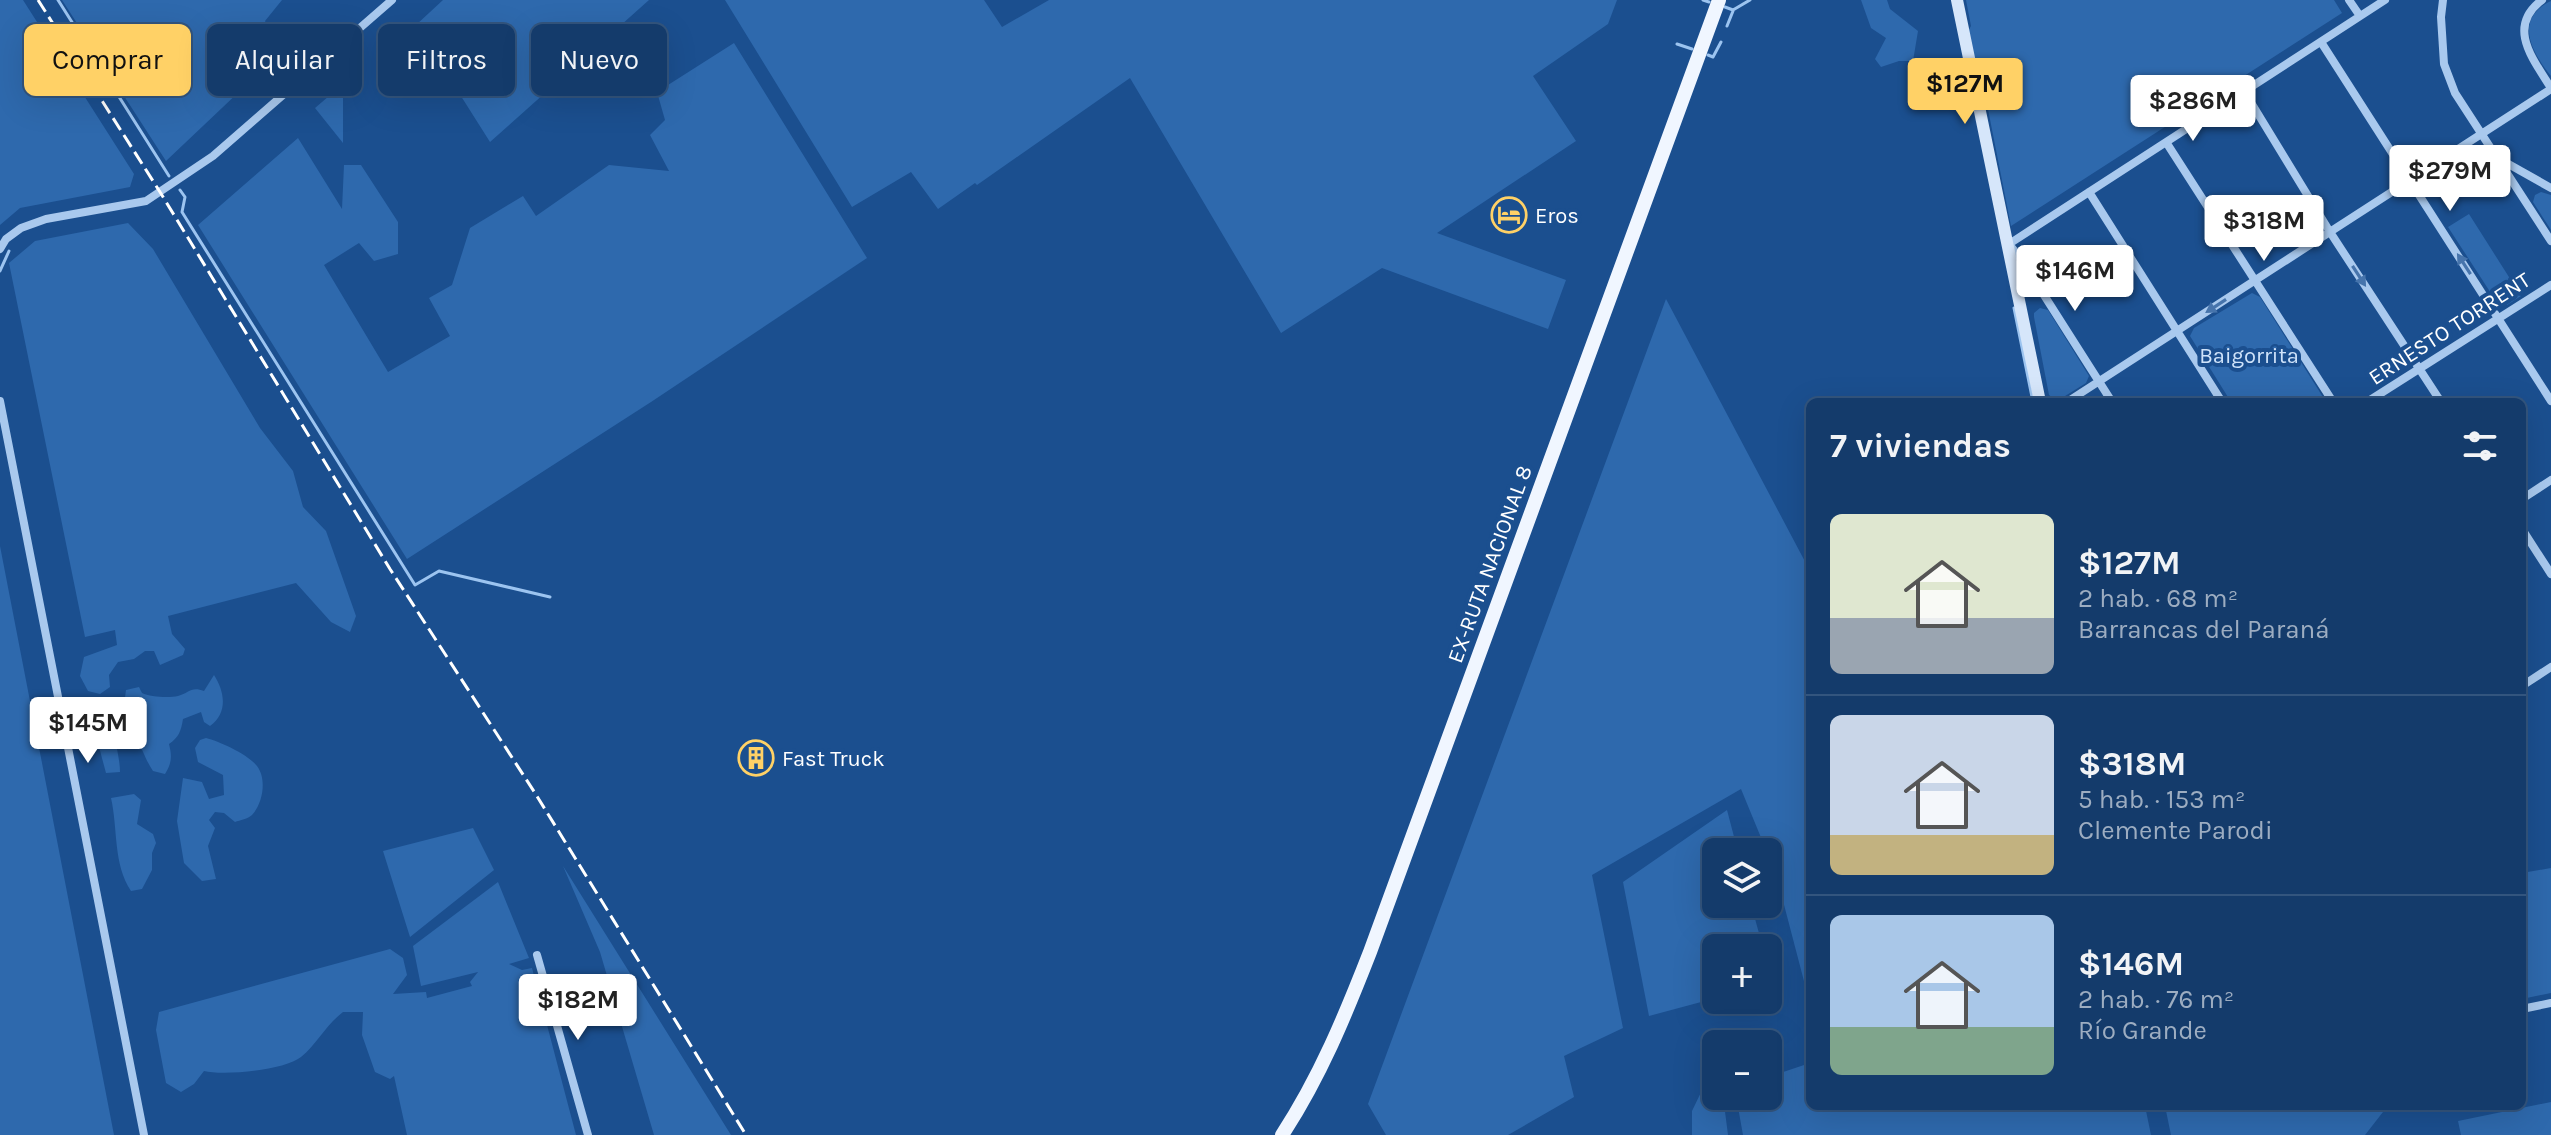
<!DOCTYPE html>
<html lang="es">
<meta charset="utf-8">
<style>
:root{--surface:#143b6b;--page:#1d4271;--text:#f1f3f6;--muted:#9dadc1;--line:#33557e;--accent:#ffd166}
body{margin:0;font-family:Karla,sans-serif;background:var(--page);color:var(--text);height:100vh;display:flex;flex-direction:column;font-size:30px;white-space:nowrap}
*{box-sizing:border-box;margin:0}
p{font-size:26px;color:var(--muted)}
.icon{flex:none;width:44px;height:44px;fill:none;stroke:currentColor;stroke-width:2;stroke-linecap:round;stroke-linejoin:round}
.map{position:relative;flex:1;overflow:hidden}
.sheet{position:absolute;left:1806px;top:398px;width:720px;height:712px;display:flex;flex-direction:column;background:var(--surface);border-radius:12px;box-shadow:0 8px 32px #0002,0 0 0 2px var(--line)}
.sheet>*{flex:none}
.top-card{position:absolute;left:24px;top:24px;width:760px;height:72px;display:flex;gap:16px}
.controls{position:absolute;left:1702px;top:838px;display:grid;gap:16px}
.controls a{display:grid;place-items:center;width:80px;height:80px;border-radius:12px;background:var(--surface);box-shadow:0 8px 32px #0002,0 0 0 2px var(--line);font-size:40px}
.price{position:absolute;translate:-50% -68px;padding:0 18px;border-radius:8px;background:#fff;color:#222;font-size:26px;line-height:52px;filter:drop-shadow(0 2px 4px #0008)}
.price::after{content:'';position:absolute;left:50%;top:48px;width:24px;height:18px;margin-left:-12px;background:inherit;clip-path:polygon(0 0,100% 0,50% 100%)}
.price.selected{background:var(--accent);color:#111}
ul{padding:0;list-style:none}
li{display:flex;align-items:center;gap:24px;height:200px;padding:0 24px}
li+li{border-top:2px solid var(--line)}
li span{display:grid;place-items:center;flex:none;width:224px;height:160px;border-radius:12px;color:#555}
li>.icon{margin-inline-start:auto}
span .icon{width:96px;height:96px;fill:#fffc;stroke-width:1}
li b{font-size:34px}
h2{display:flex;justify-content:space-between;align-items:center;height:96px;padding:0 24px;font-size:34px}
.chip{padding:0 28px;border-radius:12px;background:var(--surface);box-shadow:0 8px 32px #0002,0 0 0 2px var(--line);font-size:28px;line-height:72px}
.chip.selected{background:var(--accent);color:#111}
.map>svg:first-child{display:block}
.green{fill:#2e69ad}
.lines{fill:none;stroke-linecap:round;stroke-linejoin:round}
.stream{stroke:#9cc4f0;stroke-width:3}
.street{stroke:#a9c9ee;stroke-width:8}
.secondary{stroke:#d6e6fa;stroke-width:12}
.primary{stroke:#f0f6ff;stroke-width:14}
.rail{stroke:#fff;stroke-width:3;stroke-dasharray:14 6;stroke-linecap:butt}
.oneway{fill:#4674ac}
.labels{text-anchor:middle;stroke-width:8;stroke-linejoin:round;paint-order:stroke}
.poi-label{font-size:22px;fill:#fff;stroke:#1b4f8f;text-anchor:start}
.street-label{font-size:22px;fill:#fff;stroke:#1b4f8f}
.park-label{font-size:22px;fill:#cfe3fa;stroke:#1b4f8f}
</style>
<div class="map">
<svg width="2551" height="1135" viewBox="0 0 2551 1135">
<rect width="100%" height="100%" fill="#1b4f8f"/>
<!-- green -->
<path class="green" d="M0,0h23l111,174 -4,13 -110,21 -20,17z
M62,0h220l-17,21 14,33 -113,107z
M443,0h206l-159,142 -74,-117z
M725,0h259l18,27 47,-27h568l-9,24 -75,52 43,65 -139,92 129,47 -18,49 -166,-61 -101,65 -151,-255 -153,107 -2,-2 -37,26 -27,-37 -59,35z
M1861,0h26l3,9 28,22 -5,30h-14l-18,6 -6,-8 11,-21 -15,-10z
M1966,0h368l8,13 -331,213 -25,-127 -6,-2 -13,-64 4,-7z
M2551,1v75c-19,-23 -38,-57 0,-75z
M734,43l133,215 -216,144 -244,157 -209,-334 100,-87 44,71 2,-44h17l37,57v32l-24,7 -15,-18 -35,22 64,107 62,-36 -21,-38 23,-13 18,-57 53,-32 13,20 73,-51 60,6 -19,-36 15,-15 -8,-28z
M343,84v59l-28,-35z
M2541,192l10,3v35l-18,-28 2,-7z
M2469,214l52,82 -14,9h-6l-5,-4 -48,-74z
M128,223l25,26 107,179 33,43 10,36 23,24 30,85 -6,16 -19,-10 -35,-39 -128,33 4,18 13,15 -2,6 -23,10 -6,-14h-9l-11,8 -16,3 -9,13 1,12 -10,7 -12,-3 -8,-15 4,-19 33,-12 -2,-15 -30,7 -76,-374 26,-22z
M2252,293l8,4 66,105h-95l-41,-66 4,-8z
M1666,299l144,272v414h-5l-29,-111 -35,-85 -149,86 31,153 -59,28 10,41 -66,38h-122l-18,-31z
M2040,308l8,2 41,66 -3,7 -29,18 -8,-6 -15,-78v-4z
M0,546l114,589h-114z
M214,675c11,17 14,38 -4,51l-6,-4 -3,-10 -18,7c-2,12 -4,18 -14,25 3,12 3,19 -4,30l-12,-3c-12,-17 -13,-41 -37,-45 -3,13 4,30 4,46l-14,1 -11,-41 7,-26 11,-3 6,5 5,-3 2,-15 13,-3 3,6c8,4 27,5 36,3 11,-3 13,-10 26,-5z
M206,738c13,3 43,17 51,28 10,13 6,37 -5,49 -4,4 -12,5 -17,7l-11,-9 -9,-1 -6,8 6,8 -7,18 8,33 -14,2 -18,-18 -7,-42 6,-43 19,4 7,17 15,-4 -1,-20 -25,-13 -3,-14 5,-8z
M134,794l7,6 -4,24 16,10 3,9 -4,10v17l-10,19 -11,2c-18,-27 -13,-62 -20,-93z
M1727,810l11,42h-22v52h35l12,44h-47v50l-67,18 -26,-134z
M473,828l21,42 -84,67 -27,-86z
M563,866l168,269h-77l-54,-183z
M2551,868v125l-29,6v-126z
M498,882l31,76 -20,6 13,6 10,-2 44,167h-169l-13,-59 -4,3 -15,-7 -13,-37 1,-23h-20c-18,14 -26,32 -42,45 -16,13 -77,19 -97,14l-10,13 -13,8 -15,-9 -10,-53 3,-18 231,-63 13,9 4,17 -14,19 33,-2 1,6 45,-12 -2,-4 8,-10 -57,14 -8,-40z
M1810,1063v43h335l6,29h-408l-7,-39h32v-19z
M1705,1084l11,4v8h7l5,39h-36v-24z
M2551,1102v33h-90l-3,-14z
M2165,1106h216l2,6 -18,23h-194z"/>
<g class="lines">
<!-- stream -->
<path class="stream" d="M58,0l111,176
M1703,0l6,2
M1725,7l8,3 17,-10
M1727,26l6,-15
M1677,44l15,5
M1708,55l5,2 8,-15
M180,190l5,7 -3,15 233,373 24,-14 111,26
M0,271l9,-20
M2014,308l19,94"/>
<!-- street -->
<path class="street" d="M2349,0l11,16
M2443,0l-2,17 3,47 11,29 96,148
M2542,0c-36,27 -9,59 9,88
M2321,42l230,359
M2244,91l86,141 111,170
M2166,142l167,260
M2503,161l48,27
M2089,192l133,210
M0,249l6,-10 15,-11 25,-9 100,-18 67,-45 179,-156
M0,401l144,734
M2067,402l484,-313
M2112,402l-91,-143 -12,-15 376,-244
M2367,402l184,-117
M2522,499l29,-19
M2522,529l29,45
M2522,686l29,-19
M537,955l51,180
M2522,1009l29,-6"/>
<!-- secondary -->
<path class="secondary" d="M1957,0l83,402"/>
<!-- primary -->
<path class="primary" d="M1282,1135c38,-58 63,-119 88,-183l349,-952"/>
<!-- rail -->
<path class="rail" d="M38,0l122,192 230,377 145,224 211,342"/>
</g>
<!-- one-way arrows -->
<defs><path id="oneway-solid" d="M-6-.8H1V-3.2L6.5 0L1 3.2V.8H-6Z" transform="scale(2)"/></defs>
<g class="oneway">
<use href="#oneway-solid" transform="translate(2464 264) rotate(-123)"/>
<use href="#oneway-solid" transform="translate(2359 276) rotate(57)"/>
<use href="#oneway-solid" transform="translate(2216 306) rotate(147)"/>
</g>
<!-- icons -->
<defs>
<symbol id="hotel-ring" viewBox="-11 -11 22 22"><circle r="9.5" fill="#1b4f8f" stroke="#ffd166" stroke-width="1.5"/><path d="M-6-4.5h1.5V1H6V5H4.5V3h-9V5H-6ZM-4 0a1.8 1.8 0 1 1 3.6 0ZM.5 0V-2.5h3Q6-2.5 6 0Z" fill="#ffd166"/></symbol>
<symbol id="building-ring" viewBox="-11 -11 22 22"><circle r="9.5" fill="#1b4f8f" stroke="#ffd166" stroke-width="1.5"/><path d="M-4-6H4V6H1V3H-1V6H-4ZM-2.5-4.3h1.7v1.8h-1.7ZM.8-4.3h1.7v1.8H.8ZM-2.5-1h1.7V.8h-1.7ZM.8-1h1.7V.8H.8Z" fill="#ffd166"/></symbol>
</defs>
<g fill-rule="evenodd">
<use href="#hotel-ring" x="1489" y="195" width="40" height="40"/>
<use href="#building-ring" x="736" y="738" width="40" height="40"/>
</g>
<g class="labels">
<!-- poi labels -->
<g class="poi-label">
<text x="1535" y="223">Eros</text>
<text x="782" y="766">Fast Truck</text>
</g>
<!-- street labels -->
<g class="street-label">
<text transform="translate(2449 328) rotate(-33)" y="8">ERNESTO TORRENT</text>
<text transform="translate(1489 564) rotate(-70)" y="8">EX-RUTA NACIONAL 8</text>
</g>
<!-- park labels -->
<g class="park-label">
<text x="2249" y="363">Baigorrita</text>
</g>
</g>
</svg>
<div class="controls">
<a><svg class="icon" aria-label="layers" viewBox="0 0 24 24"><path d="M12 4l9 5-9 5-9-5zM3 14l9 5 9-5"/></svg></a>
<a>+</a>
<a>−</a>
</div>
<b class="price selected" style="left:1965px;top:126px">$127M</b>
<b class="price" style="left:2193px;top:143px">$286M</b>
<b class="price" style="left:2450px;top:213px">$279M</b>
<b class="price" style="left:2264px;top:263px">$318M</b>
<b class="price" style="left:2075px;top:313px">$146M</b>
<b class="price" style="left:88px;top:765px">$145M</b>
<b class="price" style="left:578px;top:1042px">$182M</b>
<div class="top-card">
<a class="chip selected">Comprar</a>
<a class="chip">Alquilar</a>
<a class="chip">Filtros</a>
<a class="chip">Nuevo</a>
</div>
<section class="sheet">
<h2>7 viviendas<svg class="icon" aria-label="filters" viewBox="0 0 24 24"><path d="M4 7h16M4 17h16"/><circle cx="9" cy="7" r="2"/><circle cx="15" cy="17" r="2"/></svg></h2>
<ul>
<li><span style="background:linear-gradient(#dfe7d0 65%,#9aa5b1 0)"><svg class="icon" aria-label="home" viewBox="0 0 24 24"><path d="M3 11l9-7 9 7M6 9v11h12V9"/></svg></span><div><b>$127M</b><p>2 hab. · 68 m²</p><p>Barrancas del Paraná</p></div></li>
<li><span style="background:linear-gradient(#c9d6e8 75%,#c2b280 0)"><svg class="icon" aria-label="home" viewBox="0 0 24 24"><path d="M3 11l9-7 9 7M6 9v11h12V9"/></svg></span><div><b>$318M</b><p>5 hab. · 153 m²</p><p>Clemente Parodi</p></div></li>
<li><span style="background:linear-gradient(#a9c7e8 70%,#7fa58c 0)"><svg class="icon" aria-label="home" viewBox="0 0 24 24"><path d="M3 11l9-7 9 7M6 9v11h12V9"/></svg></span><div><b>$146M</b><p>2 hab. · 76 m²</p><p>Río Grande</p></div></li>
</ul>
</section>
</div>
